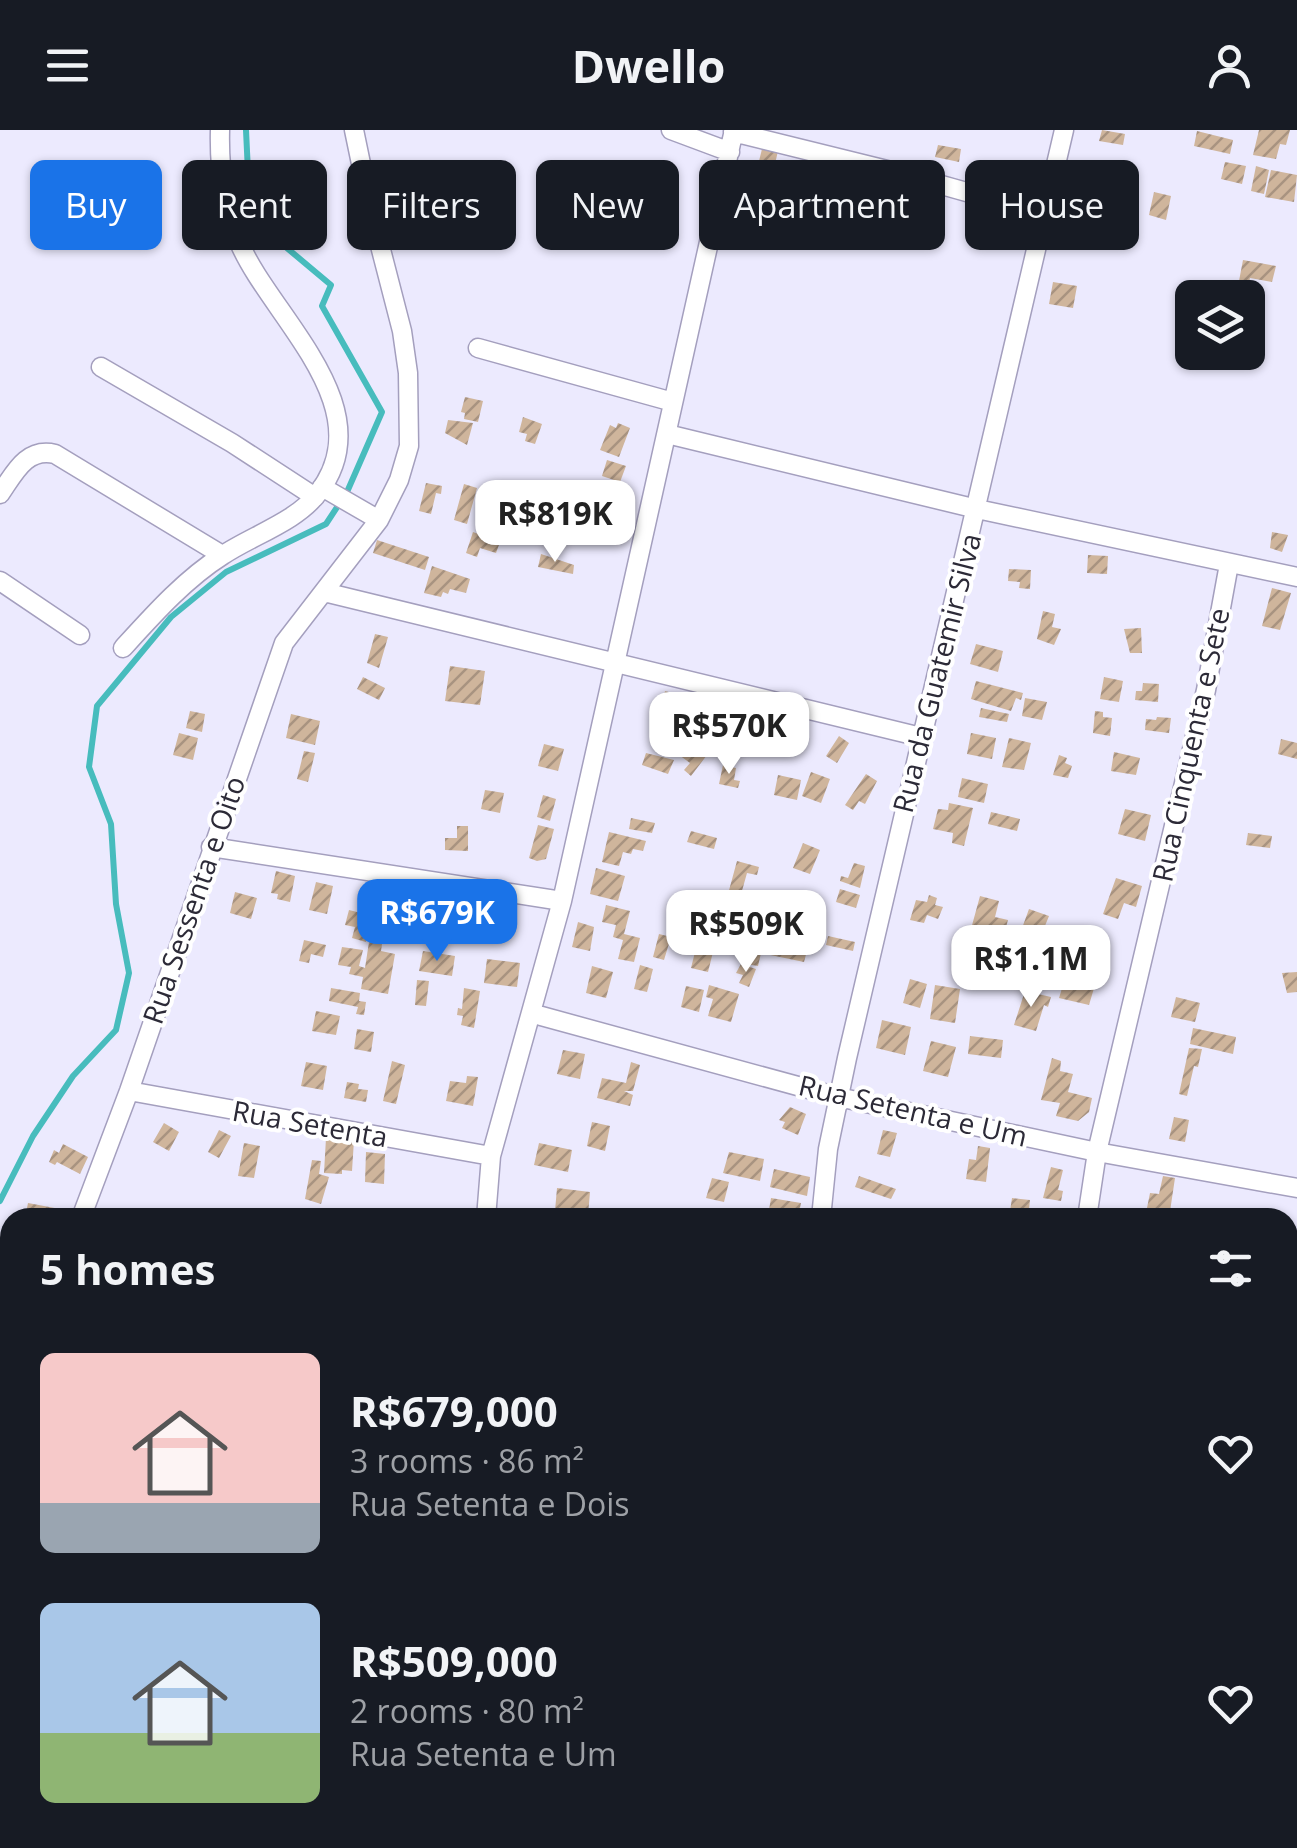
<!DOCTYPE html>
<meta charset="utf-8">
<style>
:root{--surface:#171b24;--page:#242831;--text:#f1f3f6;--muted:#9ea1a6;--accent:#1a73e8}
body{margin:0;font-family:"Open Sans",sans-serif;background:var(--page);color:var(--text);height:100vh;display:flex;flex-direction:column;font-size:38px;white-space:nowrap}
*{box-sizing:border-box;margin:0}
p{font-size:32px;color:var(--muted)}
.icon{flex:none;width:55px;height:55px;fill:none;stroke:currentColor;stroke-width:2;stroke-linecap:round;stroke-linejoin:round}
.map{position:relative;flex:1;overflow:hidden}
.panel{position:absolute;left:0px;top:1078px;width:1298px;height:642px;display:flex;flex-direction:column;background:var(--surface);border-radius:30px 30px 0 0;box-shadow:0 2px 8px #0004}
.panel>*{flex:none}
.top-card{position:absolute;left:30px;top:30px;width:1238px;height:90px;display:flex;gap:20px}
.controls{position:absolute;left:1175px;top:150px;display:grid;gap:20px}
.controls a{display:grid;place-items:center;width:90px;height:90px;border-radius:15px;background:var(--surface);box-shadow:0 2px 8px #0004;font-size:50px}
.price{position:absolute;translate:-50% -85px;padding:0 22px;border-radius:20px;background:#fff;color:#222;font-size:32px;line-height:65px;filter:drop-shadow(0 2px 5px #0008)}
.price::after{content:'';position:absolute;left:50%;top:60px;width:30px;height:22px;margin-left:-15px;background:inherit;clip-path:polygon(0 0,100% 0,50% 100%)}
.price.selected{background:var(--accent);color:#fff}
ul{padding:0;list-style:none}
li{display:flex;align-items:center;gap:30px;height:250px;padding:0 40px}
li span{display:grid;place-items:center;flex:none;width:280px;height:200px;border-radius:15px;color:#555}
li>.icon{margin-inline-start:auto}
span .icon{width:120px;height:120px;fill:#fffc;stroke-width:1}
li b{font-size:42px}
h2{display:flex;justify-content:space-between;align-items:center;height:120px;padding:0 40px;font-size:42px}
.tag{padding:0 35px;border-radius:15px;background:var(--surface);box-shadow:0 2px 8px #0004;font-size:35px;line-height:90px}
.tag.selected{background:var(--accent);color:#fff}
header{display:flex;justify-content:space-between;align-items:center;height:130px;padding:0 40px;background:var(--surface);font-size:45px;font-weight:700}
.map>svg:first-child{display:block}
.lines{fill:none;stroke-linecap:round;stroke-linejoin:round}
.stream{stroke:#47bcbd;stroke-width:6}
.building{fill:url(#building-hatch)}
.minor-casing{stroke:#a49fbe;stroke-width:21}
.tertiary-casing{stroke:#a49fbe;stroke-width:26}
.minor{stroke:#fff;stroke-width:18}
.tertiary{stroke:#fff;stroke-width:22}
.labels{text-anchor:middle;stroke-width:8;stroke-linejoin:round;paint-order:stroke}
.street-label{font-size:28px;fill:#2c2a37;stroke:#fff}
</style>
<header><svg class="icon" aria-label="menu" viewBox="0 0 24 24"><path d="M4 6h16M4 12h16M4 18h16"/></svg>Dwello<svg class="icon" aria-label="person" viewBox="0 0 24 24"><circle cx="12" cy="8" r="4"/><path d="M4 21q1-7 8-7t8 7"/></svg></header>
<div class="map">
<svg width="1297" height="1718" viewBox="0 0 1297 1718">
<defs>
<pattern id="building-hatch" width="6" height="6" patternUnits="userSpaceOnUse" patternTransform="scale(2.5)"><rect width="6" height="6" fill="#cfb59c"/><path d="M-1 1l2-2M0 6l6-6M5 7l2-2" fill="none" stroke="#a89380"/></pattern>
</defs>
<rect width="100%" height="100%" fill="#eceafe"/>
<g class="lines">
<!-- stream -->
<path class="stream" d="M0,1071l33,-65 40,-60 43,-46 13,-57 -13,-69 -5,-80 -22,-57 8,-61 74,-89 55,-45 100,-48 21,-32 35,-80 -60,-106 9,-21 -62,-52 -20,-40 -3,-63"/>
</g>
<!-- building -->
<path class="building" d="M1102,0l23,4 -2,11 -24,-4z
M1259,0h31l-4,15 -6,-1 -4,15 -23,-4z
M1197,1l36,9 -3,14 -36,-8z
M768,15l11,2 -5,21 -16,-3 4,-16 5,1z
M938,15l23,4 -2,13 -24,-5z
M1225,32l21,4 -4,18 -21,-5z
M853,34l15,3 -4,25 -15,-3z
M1256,36l13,4 -5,24 -13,-3z
M1271,40l26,5 -3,27 -29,-5z
M1154,62l17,4 -5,24 -17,-5z
M1099,69l26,6 -2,10 -26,-6z
M916,82l11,2 -3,20 -14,-6 1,-11 4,1z
M1243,130l33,6 -4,16 -22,-4 -1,4 -10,-1z
M1053,152l24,4 -4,22 -24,-4z
M465,267l18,4 -5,21 -14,-3 1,-6 -4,-1z
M523,287l19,7 -7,20 -10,-3 2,-7 -8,-2z
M448,290l25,3 -6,22 -22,-12z
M618,293l12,5 -11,29 -19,-7 10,-25 6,3z
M607,330l19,6 -6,16 -18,-6z
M426,353l16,3 -1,8 -5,-1 -5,21 -12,-3z
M464,354l13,4 -10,36 -13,-4z
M553,366l4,25 -21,3 -4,-24z
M473,402l27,10 -4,11 -16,-5 -3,9 -11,-4z
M1272,402l16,3 -6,17 -12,-4z
M377,410l52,17 -4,13 -52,-17z
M541,424l33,11 -1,9 -35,-7z
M1088,425l20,1 -1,18 -20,-1z
M432,436l38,13 -4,14 -16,-4 -2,5 -5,-2 -2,5 -17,-4z
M1009,439l22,1 -1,19 -11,-1 1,-6 -12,-1z
M1272,458l19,5 -11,37 -18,-4z
M1043,481l12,3 -3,13 9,2 -7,16 -17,-6z
M1141,498l1,25h-12l-6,-24z
M375,504l13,3 -9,31 -12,-5z
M976,514l27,7 -5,21 -28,-8z
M450,536l35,5 -5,34 -35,-4z
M363,547l22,11 -6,12 -22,-11z
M1104,547l19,4 -4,21 -19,-3z
M976,551l47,12 -2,7 -5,-2 -5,13 -40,-12z
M1143,553l16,1 -1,18 -23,-2 1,-9h6z
M665,561l14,4 -1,18 -6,-2 -3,13 -11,-4z
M1025,568l22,4 -5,18 -20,-4z
M981,578l28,6 -2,8 -28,-5z
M190,581l15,3 -3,18 -16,-4z
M1095,581l8,1v5l9,1 -2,18 -17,-3z
M291,584l29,7 -5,24 -29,-7z
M779,584l18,3 -3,24 -19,-3z
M1157,587l14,1 -2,15 -24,-3 1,-11 10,1z
M732,589l23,2 -2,16 -15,-2 1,-4h-8z
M179,603l19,5 -5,22 -20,-5z
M971,603l25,5 -4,21 -25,-5z
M839,606l10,7 -12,20 -11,-7z
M696,608l14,13 -19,25 -7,-6 6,-7 -15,-11 7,-10 7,5z
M1009,608l22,5 -7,27 -22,-3z
M1281,609l16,4v16l-19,-5z
M544,614l20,5 -6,22 -20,-5z
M304,621l11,2 -7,29 -11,-3z
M1114,622l26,6 -4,17 -25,-4z
M646,623l28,7 -6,14 -26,-9z
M1059,625l8,3 -2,5 7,3 -4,12 -15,-3z
M723,635l13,3 -2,12 6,1 -2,7 -19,-4z
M811,642l19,7 -9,24 -19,-7z
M866,644l11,7 -12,23 -6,-3 -6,9 -8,-5z
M778,645l23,5 -4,20 -23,-5z
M962,648l26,6 -4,19 -26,-6z
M485,660l19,3 -4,20 -19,-4z
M543,665l13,4 -6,22 -13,-4z
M949,673l24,5 -9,38 -12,-3 1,-10 -20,-4 5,-20 10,1z
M1125,679l26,6 -6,26 -27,-7z
M991,682l29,7 -3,12 -29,-7z
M631,688l24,5 -3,10 -23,-4z
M538,695l16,4 -8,30 -9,2 -8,-3z
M457,696h11v25l-23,-1v-12h12z
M691,701l26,7 -3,11 -27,-7z
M609,702l37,9 -3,10 -10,-2 -2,5 -8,-2 -4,14 -17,-4z
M1248,703l24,3 -2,12 -24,-3z
M803,713l17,7 -10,24 -17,-6z
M737,731l22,6 -2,8 -10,-2 -7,25 -12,-4z
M854,733l11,3 -5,22 -20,-7 1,-5 7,2z
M596,738l29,8 -7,25 -28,-7z
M276,741l19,5 -5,26 -13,-3 1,-5 -7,-1z
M1116,748l26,8 -6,21 -12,-4 -6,16 -15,-5z
M316,752l17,4 -6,28 -18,-4z
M393,754l32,5 -7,51 -20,-2 4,-23 -13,-2z
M840,759l20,6 -4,13 -20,-6z
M235,762l22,6 -6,21 -21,-6z
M929,765l8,3 -2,7 8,2 -5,12 -11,-4 -3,8 -14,-3 6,-20 11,2z
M980,766l19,5 -4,16 13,3 -5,18 -32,-9z
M606,775l24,6 -6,23 16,4 -6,24 -16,-3 5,-19 -10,-3 3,-12 -14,-3z
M778,779l8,1 -8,31 30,6 -4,15 -43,-9 -3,13 -12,-2 4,-17 12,2 3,-15 -5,-1 5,-23 12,3z
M1029,779l20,7 -13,32 -19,-6z
M349,780l16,4 -3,15 7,1 -3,12 -14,-4 3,-11 -10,-2z
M427,787l32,5 -3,16 -32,-6z
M578,792l16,5 -4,24 -18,-4z
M700,802l17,4 -9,36 -17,-4z
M735,803l15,4 -4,17 -15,-3z
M659,804l12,3 -7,23 -11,-3z
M828,806l27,6 -2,9 -27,-6z
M304,810l22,5 -3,12 -12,-3 -2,9 -10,-2z
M369,812l13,2 -1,7 14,3 -7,40 -27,-5 2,-12 -14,-3 2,-7 -13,-2 4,-18 21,3 -4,16 6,2z
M423,821l32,5 -3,20 -33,-5z
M971,826l30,5 -2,11 -29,-5z
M1022,826l14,10 -18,24 -13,-10z
M487,829l33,4 -3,24 -33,-4z
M1071,830l29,8 -11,37 -30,-7z
M741,834l15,5 -7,18 -10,-4 4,-8 -7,-2z
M640,835l13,4 -6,23 -13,-3z
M592,836l21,6 -7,26 -20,-5z
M1297,842v20l-10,1 -5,-20z
M910,849l17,5 -7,24 -17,-5z
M417,850l12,1 -3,25 -11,-1z
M709,855l30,9 -8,28 -23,-6 5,-17 -7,-2z
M935,855l25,4 -5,34 -25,-4z
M686,856l18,4 -5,22 -18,-5z
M331,858l29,5 -1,8 7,1 -2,13 -8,-1 2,-7 -29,-6z
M464,858l16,3 -6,37 -13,-3 2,-9 -6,-1 1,-7 4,1z
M1025,861l26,6 -3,10 -4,-2 -8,26 -22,-6z
M1176,867l24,6 -5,19 -24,-5z
M316,881l24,5 -4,19 -24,-4z
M882,890l29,7 -6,28 -29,-7z
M1193,898l43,9 -3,17 -43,-10z
M357,899l17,3 -3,20 -17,-3z
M970,906l33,4 -2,18 -33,-4z
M931,911l25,6 -8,30 -25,-6z
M1189,918l13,1 -4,18 -4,-1 -7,30 -8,-2z
M563,920l22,4 -5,25 -23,-5z
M1052,928l9,3 -1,10 13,3 -5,18 24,6 -3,14 -11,9 -22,-5 4,-13 -19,-3z
M392,931l13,4 -9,39 -13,-3z
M306,932l21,4 -4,24 -22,-4z
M631,932l9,3 -7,26h-9l9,4 -3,11 -33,-8 5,-20 24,5z
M467,946l11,1 -5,29 -27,-5 4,-20 16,2z
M347,952l12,2 -1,5 10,1 -2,12 -22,-4z
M790,977l16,7 -8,21 -16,-7 3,-6 -6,-2z
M1174,987l15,3 -4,22 -16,-3z
M592,992l18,4 -5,25 -18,-5z
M164,993l15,9 -10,19 -16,-9z
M219,1000l12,6 -12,22 -11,-6z
M883,1000l14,3 -7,24 -13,-3z
M326,1008l28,2 -2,31 -10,-1v4l-18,-1z
M244,1013l16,3 -6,32 -16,-2z
M539,1013l33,7 -4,22 -34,-7z
M63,1014l25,13 -8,17 -23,-12 -2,3 -6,-3 5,-12 5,3z
M978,1016l12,2 -4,34 -20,-3 3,-20 7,1z
M366,1022l19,2 -1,30 -19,-2z
M729,1022l35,7 -4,22 -37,-8z
M312,1030l9,1 -2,13 10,3 -8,27 -16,-5z
M1051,1037l12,3 -5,20 5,1 -2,10 -18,-3z
M774,1039l36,8 -3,19 -37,-9z
M859,1046l37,13 -5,10 -36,-12z
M1163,1046l12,2 -6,40h-24l5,-25 9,1z
M712,1048l17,4 -5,20 -18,-4z
M557,1058l33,4 -2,23 -33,-4z
M771,1068l30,5 -3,15h-26l2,-7 -5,-1z
M1012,1068l18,2 -2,18h-19z
M28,1073l32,6 -2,9h-33z
M209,1710h44l3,7 -43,1z
M304,1710h34l3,8h-41l-2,-6z"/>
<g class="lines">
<defs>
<path id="minor" d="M671,0l59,22
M733,2l162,40 150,42
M478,218l195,54
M101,237l131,76 83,54
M667,304l310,75 320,68
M322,357l57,33
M0,364c14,-20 26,-47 55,-40l167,101
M0,451l80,54
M324,462l597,145
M123,518c30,-33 62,-69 100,-93 30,-20 73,-33 95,-62 67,-86 -49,-178 -79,-251 -15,-36 -20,-74 -19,-112
M211,717l351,54
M534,884l304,83 259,55 200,36
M129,961l362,65
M81,1088l48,-127 155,-448 95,-123 20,-40 10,-34 -1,-73 -6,-42 -32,-124 -16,-77
M486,1088l5,-62 71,-255 172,-771
M821,1088l7,-69 19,-91 217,-928
M1087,1088l10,-66 109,-462 23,-126
M0,1646l10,-1
M167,1710l3,8
M591,1710l5,8
M918,1710l4,8
M1194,1710l3,8"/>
<path id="tertiary" d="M1288,1697l9,-10
M1268,1718l7,-8"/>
</defs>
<!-- minor casing -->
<use href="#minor" class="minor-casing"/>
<!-- tertiary casing -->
<use href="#tertiary" class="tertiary-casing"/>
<!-- minor -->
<use href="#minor" class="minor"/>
<!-- tertiary -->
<use href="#tertiary" class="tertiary"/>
</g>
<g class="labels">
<!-- street labels -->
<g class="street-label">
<text transform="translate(937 543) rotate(-76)" y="10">Rua da Guatemir Silva</text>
<text transform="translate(1191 615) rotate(-78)" y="10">Rua Cinquenta e Sete</text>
<text transform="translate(194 770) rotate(-71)" y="10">Rua Sessenta e Oito</text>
<text transform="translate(913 981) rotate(13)" y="10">Rua Setenta e Um</text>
<text transform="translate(310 994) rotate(10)" y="10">Rua Setenta</text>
</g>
</g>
</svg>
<div class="controls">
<a><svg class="icon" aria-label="layers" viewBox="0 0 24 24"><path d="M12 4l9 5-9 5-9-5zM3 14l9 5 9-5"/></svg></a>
</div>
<b class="price" style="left:555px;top:435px">R$819K</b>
<b class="price" style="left:729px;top:647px">R$570K</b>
<b class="price selected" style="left:437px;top:834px">R$679K</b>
<b class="price" style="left:746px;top:845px">R$509K</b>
<b class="price" style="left:1031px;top:880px">R$1.1M</b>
<div class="top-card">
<a class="tag selected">Buy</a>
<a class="tag">Rent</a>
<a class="tag">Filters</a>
<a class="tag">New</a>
<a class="tag">Apartment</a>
<a class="tag">House</a>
</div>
<section class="panel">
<h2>5 homes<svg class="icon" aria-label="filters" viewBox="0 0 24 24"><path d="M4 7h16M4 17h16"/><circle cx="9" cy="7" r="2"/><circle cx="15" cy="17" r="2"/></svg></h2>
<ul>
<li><span style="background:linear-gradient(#f6c9c9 75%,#9aa5b1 0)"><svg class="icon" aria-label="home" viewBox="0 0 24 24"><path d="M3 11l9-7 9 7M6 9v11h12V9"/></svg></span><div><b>R$679,000</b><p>3 rooms · 86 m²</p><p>Rua Setenta e Dois</p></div><svg class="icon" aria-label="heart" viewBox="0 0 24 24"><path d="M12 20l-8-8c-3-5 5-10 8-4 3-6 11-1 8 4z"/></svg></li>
<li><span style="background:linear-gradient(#a9c7e8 65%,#8fb573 0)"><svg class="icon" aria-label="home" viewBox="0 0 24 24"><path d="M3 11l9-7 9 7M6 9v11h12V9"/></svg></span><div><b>R$509,000</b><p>2 rooms · 80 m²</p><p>Rua Setenta e Um</p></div><svg class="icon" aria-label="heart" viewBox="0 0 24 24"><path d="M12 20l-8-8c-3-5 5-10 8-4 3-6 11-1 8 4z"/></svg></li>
</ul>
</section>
</div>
